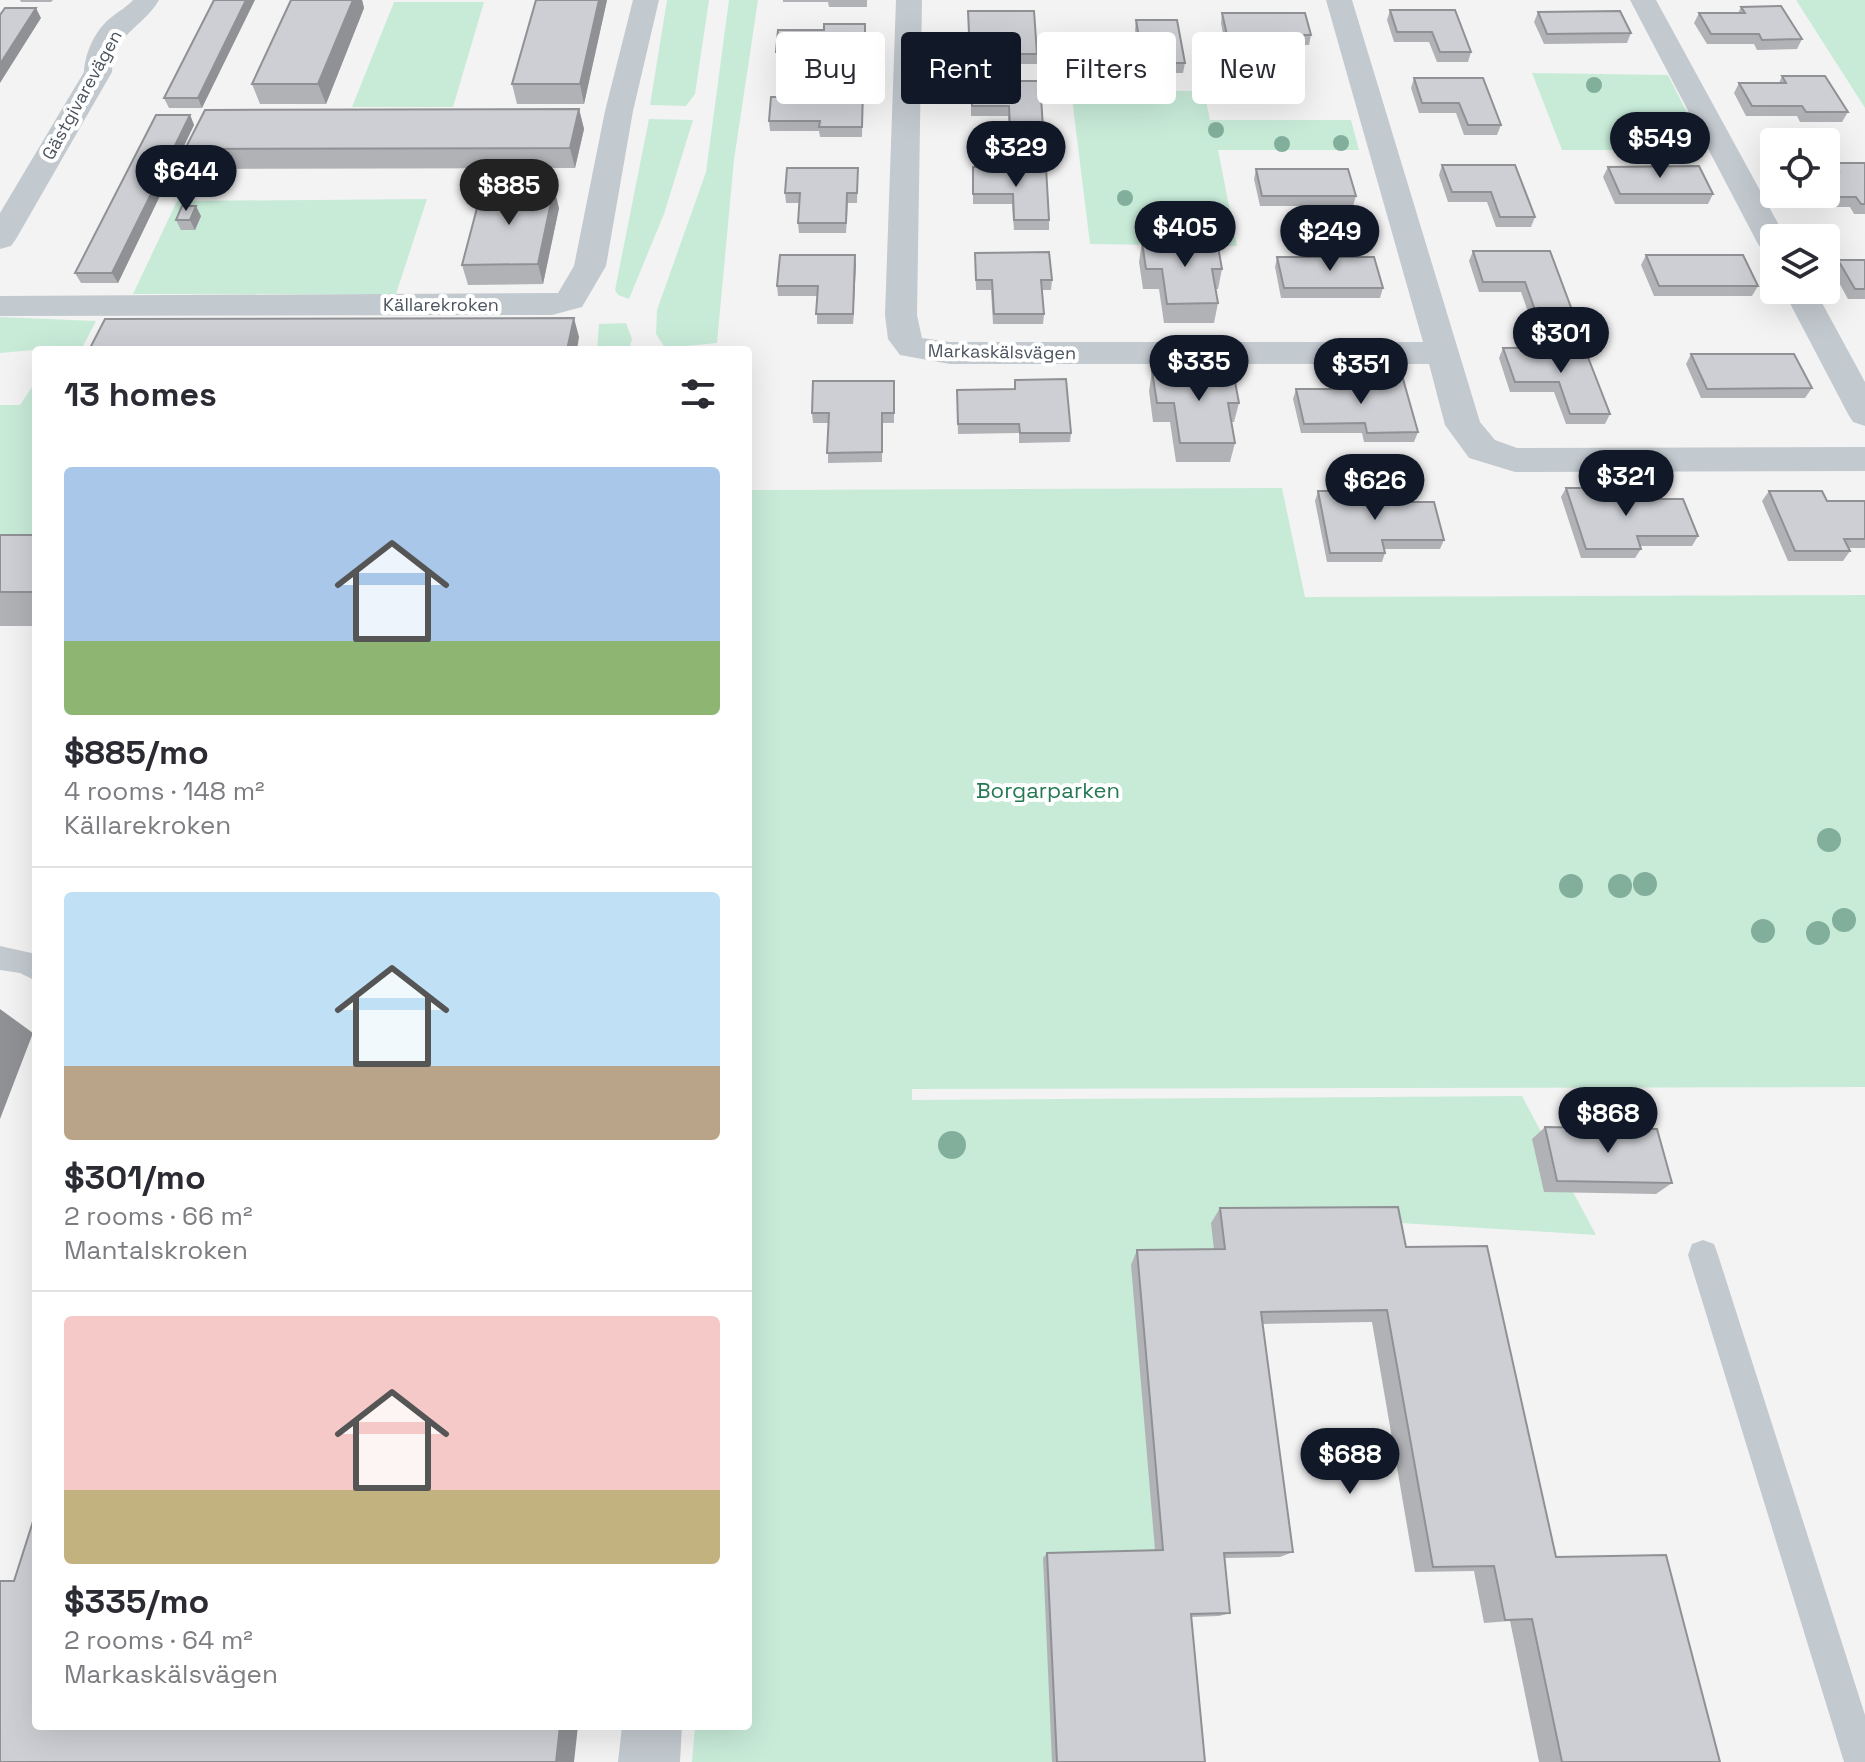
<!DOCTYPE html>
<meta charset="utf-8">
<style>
:root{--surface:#fff;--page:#f2f2f3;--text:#2b2b33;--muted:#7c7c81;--line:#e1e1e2;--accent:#111827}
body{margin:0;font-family:"Space Grotesk",sans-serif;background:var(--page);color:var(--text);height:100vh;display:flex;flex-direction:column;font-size:30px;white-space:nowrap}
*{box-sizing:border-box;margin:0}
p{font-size:26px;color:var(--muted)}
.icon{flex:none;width:44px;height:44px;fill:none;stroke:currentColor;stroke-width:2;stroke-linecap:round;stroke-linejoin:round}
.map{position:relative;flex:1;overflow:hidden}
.panel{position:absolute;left:32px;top:346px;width:720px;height:1384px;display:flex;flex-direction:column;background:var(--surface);border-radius:8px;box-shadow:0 8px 32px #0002}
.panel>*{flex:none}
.hud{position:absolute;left:776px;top:32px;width:760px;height:72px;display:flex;gap:16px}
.buttons{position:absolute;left:1760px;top:128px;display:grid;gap:16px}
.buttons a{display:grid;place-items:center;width:80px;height:80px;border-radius:8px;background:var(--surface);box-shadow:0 8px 32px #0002;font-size:40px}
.price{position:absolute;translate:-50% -68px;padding:0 18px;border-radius:28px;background:var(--accent);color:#fff;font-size:26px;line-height:52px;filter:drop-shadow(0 2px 4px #0008)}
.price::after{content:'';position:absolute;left:50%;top:48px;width:24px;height:18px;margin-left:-12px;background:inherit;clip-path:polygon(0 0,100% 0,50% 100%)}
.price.on{background:#222;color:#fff}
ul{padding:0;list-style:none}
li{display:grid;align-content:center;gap:16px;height:424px;padding:0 32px}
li+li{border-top:2px solid var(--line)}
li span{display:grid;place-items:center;height:248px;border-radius:8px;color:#555}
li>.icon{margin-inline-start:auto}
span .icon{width:144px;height:144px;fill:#fffc;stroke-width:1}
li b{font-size:34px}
h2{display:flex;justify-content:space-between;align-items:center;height:96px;padding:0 32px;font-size:34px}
.pill{padding:0 28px;border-radius:8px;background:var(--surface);box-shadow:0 8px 32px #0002;font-size:28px;line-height:72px}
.pill.on{background:var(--accent);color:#fff}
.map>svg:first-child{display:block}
.green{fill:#c8ebd8}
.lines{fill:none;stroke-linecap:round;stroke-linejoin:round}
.lane{fill:#c2c9cf;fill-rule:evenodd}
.street{fill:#c2c9cf;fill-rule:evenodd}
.tree{fill:#82af9b}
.wall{fill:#b0b2b6}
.shaded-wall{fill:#909194}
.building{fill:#cdcfd4;stroke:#909194;stroke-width:2}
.labels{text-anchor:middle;stroke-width:8;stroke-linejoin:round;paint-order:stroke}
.far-street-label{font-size:18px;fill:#4c545e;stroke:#fff}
.park-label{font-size:22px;fill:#247853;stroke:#fff}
</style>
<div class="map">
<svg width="1865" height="1762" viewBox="0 0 1865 1762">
<rect width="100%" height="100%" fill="#f4f3f3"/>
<!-- green -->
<path class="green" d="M667,0h42l-14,94 -9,12 -36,-1z
M729,0h29l-24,160 -17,183 -52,5 -9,-14 1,-24 49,-138z
M1796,0h69v108z
M394,2h90l-31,105h-101z
M1532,73l136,2 38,75h-144z
M1071,90l133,1 6,29h141l8,30h-141l19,96 -147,-2z
M649,119l44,1 -29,94 -35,85 -11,-4 -3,-5z
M427,199l-31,95h-263l44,-93z
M0,317l96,4 -15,29 -25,-2 -56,5z
M626,323l6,16 -3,11h-32l2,-26z
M36,381v164l-36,-1v-139h20z
M1282,488l23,109 560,-2v492l-953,2v11l610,-4 74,139 -212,-13 -168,42 -61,291 -103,207h-360l3,-36h53v-1236z"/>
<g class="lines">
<!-- lane -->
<path class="lane" d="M0,946l36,8v27l-16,-8 -20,-3z
M1703,1240l11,4 4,11 147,460v47h-21l-156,-507 4,-11z"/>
<!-- street -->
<path class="street" d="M133,0h26c-17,29 -45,32 -47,72l-96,167 -5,7 -11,3v-36l84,-141c1,-20 12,-44 29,-56 7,-6 14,-9 20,-16z
M633,0h26l-26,111 -27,155 -24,41 -30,8 -552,1v-20l558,-3 16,-27 31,-155z
M896,0h26l-5,315 5,23 28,4h473l-97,-342h26l128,422 15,18 22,8 348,-1v24l-350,1 -46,-14 -24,-33 -16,-61h-479l-50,-9 -12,-16 -3,-24z
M1630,0h26l130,238h-12v16l-11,-3 -5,-7z
M1783,290h32l50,92v44l-12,-4 -5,-8z
M622,1726h60l-2,36h-62z"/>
</g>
<!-- trees -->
<g class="tree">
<circle cx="1594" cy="85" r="8"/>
<circle cx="1216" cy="130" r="8"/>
<circle cx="1624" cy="141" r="8"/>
<circle cx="1341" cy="143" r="8"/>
<circle cx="1282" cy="144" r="8"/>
<circle cx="1125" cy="198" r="8"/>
<circle cx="1154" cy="226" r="9"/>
<circle cx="1829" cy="840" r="12"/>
<circle cx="1645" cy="884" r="12"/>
<circle cx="1571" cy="886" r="12"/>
<circle cx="1620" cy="886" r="12"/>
<circle cx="1844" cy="920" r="12"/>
<circle cx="1763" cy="931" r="12"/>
<circle cx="1818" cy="933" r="12"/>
<circle cx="952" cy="1145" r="14"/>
</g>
<!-- wall -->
<path class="wall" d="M20,0h33l-2,2h-30z
M214,0l-12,108h-33l-5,-10z
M291,0h71l2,8 -38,96h-66l-8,-20z
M607,0l-23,104h-67l-5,-20z
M783,0h84v7h-38l-1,-5h-45z
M1741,7l61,32 -5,10 -40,1 -3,-6h-47l-13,-21 5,-10h39z
M1390,10l81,42 -3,10h-31l-8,-20h-35l-7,-22z
M968,11l69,43v10h-32l-1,-21h-35z
M1538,12l93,21 -4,10 -83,1 -10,-22z
M1222,13l89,22 -2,10h-84l-4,-22z
M1136,20l49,43 -2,10h-42l-6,-43z
M866,34l-1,34h-40l-1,-6h-47l-1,-10z
M1782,76l66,36 -6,10h-42l-3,-6h-51l-12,-23 5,-10h40z
M1414,78l87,47 -4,10h-33l-8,-22h-37l-8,-25z
M971,81l72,47v10l-33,1 -2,-23h-37z
M863,90l-1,47h-42l-1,-6h-49l-1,-10 50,-24z
M579,109l5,20 -9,39 -380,1 -10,-20z
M190,115l4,10 -76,158h-37l-6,-10z
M1835,163h30v51h-11l-4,-7h-53l-7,-13h36l4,-23z
M1442,165l93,52 -4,10h-35l-9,-25h-39l-9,-27z
M973,167l76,53v10h-35l-2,-26h-39z
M1608,167l105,27 -5,10h-93l-12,-27z
M858,168l-1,35h-9l-2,30h-47l-1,-10 1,-20h-13l-1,-10z
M1256,169l100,27 -3,10h-93l-6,-27z
M559,208l-16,76 -75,1 -6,-20z
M201,216l-6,14h-14l-5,-10z
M1142,242l80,27 -4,20h-3l3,14 -4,20h-50l-5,-34h-16l-4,-27z
M1473,251l99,59 -4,10h-37l-10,-28h-42l-10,-31z
M975,253l77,27 -1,10h-9l2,24 -1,10h-50l-2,-34h-15z
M855,255l-2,69h-36v-28h-39l-1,-10z
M1646,255l112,31 -6,10h-98l-13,-31z
M1277,257l106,31 -3,10h-99l-6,-31z
M1838,260h27v39h-17l-16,-29z
M1503,348l107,66 -5,10h-39l-12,-32h-44l-11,-34z
M1691,354l121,34 -7,10h-104l-15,-34z
M1152,371l87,32 -5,19h-3l4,21 -5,19h-54l-6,-40h-17l-4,-31z
M1352,379l66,53 -4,10h-50l-2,-9h-61l-8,-34 3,-10h53z
M1015,380l56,53 -1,9 -51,1v-10l-61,1 -1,-44h57z
M894,381v42h-12v39l-54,1v-40h-15l-1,-10z
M1566,488l57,11 75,37 -6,10h-52l1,3 -6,9h-54l-20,-61z
M1318,491l56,11 70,38 -4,9h-55v4l-3,9h-55l-12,-61z
M1769,491l58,10h38v47h-16l1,3 -7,10h-55l-26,-60z
M0,535h36v91h-36z
M1545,1127l127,56 -16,11 -112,-2 -12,-53z
M1220,1208l186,39 150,310 164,205h-181l-29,-141 -26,2 -10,-52 -59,1 -43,-250 -109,2 30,228 -13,5 -56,1 6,55 -11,3 -28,1 14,145h-153l-9,-204 4,-5 108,-3 -24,-285 6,-15h77l-3,-27z"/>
<!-- shaded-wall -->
<path class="shaded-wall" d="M246,0h9l-53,108 -4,-10z
M353,0h9l2,8 -38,96 -8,-20z
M599,0h8l-23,104 -4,-20z
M36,8l5,10 -41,65v-19z
M579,109l5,20 -9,39 -5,-20z
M190,115l4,10 -76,158 -6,-10z
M554,188l5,20 -16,76 -5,-20z
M196,206l5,10 -6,14 -5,-10z
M855,255l1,10 -3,59v-10z
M574,318l5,19 -2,13h-10z
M0,1009l33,24 -33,86z
M560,1726h18l-4,36h-18z"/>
<!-- building -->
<path class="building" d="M214,0h32l-48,98h-34z
M291,0h62l-35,84h-66z
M536,0h63l-19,84h-68z
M1781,6l21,33 -40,1 -3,-6h-48l-12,-21h46l-4,-6z
M5,8h31l-36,56v-49z
M1390,10h65l16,42h-31l-8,-20h-35z
M968,11h66l3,43h-31l-1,-21h-36z
M1620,11l11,22 -84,1 -9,-22z
M1222,13h83l6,22h-84z
M1136,20h41l8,43h-42z
M824,24h41v34h-41v-6h-48l2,-22h46z
M1782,76h43l23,36h-42l-4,-6h-50l-13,-23h47z
M1414,78h69l18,47h-33l-9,-22h-37z
M971,81h69l3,47 -33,1 -1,-23h-37z
M820,90h43l-1,37h-43l1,-6h-51l2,-24h48z
M579,109l-9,39 -385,1 20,-39z
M156,115h34l-78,158h-37z
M1835,163h30v41h-4l-5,-7h-53l-2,-3h25v-23h13z
M1442,165h73l20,52h-35l-9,-25h-39z
M1699,166l14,28h-93l-12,-27z
M973,167h73l3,53h-35l-1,-26h-40z
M787,168h71l-1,25h-10l-1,30h-48l2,-30h-15z
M1256,169h92l8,27h-94z
M554,188l-16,76 -76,1 20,-76z
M182,206h14l-6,14h-14z
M1217,241l5,28h-10l6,34 -51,1 -5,-35h-16l-4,-27z
M1473,251h77l22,59h-37l-10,-28h-42z
M1049,252l3,28h-11l3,34h-50l-2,-34h-16l-1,-27z
M780,255h75l-2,59h-37l2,-28h-41z
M1646,255h97l15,31h-99z
M1277,257h97l9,31h-99z
M1838,260h27v29h-10z
M574,318l-7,32h-478l16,-31z
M1584,347l26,67h-40l-11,-32h-44l-12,-34z
M1691,354h103l18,34 -105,1z
M1152,371h81l6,32h-11l7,40h-55l-6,-40h-17z
M1066,379l5,54h-51l-1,-9h-61l-1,-34 58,-1v-9z
M1352,379h51l15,53 -51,1 -2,-10 -61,1 -8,-35h58z
M813,381h81v32h-12v39l-55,1 2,-40h-17z
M1566,488h53l4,11h60l15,37h-61l4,13h-55z
M1318,491h53l3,11h60l10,38h-62l3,13h-55z
M1769,491h53l5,10h38v38h-21l6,12h-55z
M0,535h36v57h-36z
M1545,1127l112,2 15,54 -115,-2z
M1398,1207l8,40 81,-1 69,311 110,-2 54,207h-158l-30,-143 -27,1 -11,-54 -61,1 -46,-257 -126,2 32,240 -69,1 6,60 -39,1 14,148h-148l-10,-209 116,-3 -26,-300 88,-1 -5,-41z
M36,1512v214h524l-4,36h-556v-181h14z"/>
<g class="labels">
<!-- far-street labels -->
<g class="far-street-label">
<text transform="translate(82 95) rotate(-61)" y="6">Gästgivarevägen</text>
<text x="441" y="311">Källarekroken</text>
<text transform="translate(1002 352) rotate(1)" y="6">Markaskälsvägen</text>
</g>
<!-- park labels -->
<g class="park-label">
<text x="1048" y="798">Borgarparken</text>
</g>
</g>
</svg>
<div class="buttons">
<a><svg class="icon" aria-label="locate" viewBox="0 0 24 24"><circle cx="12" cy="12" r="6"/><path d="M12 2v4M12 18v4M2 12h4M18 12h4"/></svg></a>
<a><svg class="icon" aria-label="layers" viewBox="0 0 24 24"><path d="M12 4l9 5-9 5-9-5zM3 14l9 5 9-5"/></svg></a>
</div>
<b class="price" style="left:1660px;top:180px">$549</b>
<b class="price" style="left:1016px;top:189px">$329</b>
<b class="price" style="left:186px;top:213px">$644</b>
<b class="price on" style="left:509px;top:227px">$885</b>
<b class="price" style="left:1185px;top:269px">$405</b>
<b class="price" style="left:1330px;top:273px">$249</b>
<b class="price" style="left:1561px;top:375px">$301</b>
<b class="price" style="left:1199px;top:403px">$335</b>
<b class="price" style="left:1361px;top:406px">$351</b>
<b class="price" style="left:1626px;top:518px">$321</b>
<b class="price" style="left:1375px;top:522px">$626</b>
<b class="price" style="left:1608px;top:1155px">$868</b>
<b class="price" style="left:1350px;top:1496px">$688</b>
<div class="hud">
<a class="pill">Buy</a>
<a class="pill on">Rent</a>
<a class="pill">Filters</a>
<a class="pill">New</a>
</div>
<section class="panel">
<h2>13 homes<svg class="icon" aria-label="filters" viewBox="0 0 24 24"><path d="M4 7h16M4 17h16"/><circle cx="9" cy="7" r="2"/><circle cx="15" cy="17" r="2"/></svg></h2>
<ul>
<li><span style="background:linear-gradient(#a9c7e8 70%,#8fb573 0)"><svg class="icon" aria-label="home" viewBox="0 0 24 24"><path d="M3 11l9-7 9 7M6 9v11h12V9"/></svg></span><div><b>$885/mo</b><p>4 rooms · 148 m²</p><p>Källarekroken</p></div></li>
<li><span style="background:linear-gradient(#bfe0f5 70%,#b9a48a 0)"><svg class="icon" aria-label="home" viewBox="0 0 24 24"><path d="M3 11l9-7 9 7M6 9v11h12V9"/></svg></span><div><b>$301/mo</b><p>2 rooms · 66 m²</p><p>Mantalskroken</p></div></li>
<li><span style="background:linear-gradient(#f6c9c9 70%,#c2b280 0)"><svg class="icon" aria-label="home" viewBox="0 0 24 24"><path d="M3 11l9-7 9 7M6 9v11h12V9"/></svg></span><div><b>$335/mo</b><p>2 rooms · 64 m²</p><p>Markaskälsvägen</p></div></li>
</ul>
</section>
</div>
